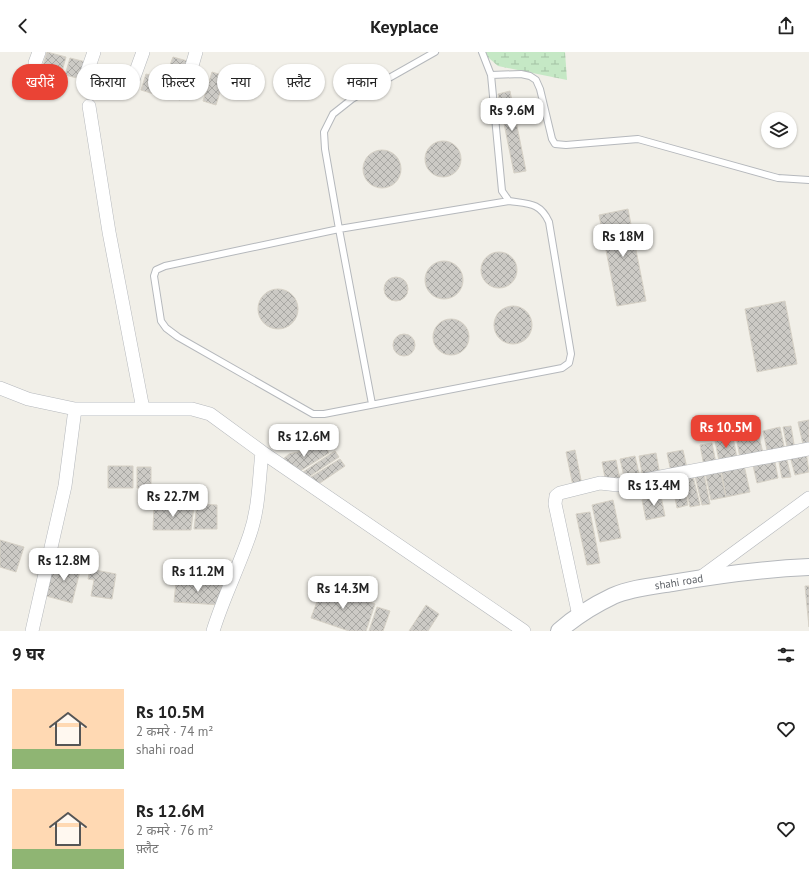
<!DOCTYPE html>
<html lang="hi">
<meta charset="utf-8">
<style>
:root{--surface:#fff;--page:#f6f6f6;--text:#222;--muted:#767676;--accent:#ea4335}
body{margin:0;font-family:"PT Sans","Noto Sans Devanagari",sans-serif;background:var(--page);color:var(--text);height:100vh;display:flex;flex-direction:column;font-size:15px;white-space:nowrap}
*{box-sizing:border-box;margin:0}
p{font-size:13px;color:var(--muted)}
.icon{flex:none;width:22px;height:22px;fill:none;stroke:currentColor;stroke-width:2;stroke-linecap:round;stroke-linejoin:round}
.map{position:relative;height:579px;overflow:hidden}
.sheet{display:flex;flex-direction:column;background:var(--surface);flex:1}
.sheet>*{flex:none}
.top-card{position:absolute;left:12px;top:12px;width:400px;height:36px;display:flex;gap:8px}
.fabs{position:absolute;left:761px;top:60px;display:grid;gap:8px}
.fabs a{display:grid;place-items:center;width:36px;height:36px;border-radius:50%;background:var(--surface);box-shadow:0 1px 3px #0004;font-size:20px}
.price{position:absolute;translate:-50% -34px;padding:0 9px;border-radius:8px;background:#fff;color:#222;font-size:13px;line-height:26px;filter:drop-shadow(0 1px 2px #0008)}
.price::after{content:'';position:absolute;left:50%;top:24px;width:12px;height:9px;margin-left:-6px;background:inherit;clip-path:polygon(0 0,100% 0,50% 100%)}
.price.current{background:var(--accent);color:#fff}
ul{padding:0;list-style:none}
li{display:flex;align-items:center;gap:12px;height:100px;padding:0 12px}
li span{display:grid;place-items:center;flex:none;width:112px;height:80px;border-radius:0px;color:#555}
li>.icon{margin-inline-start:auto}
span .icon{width:48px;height:48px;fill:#fffc;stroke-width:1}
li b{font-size:17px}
h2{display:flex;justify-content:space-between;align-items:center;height:48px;padding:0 12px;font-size:17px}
.tag{padding:0 14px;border-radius:18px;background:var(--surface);box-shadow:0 1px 3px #0004;font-size:14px;line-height:36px}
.tag.current{background:var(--accent);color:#fff}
header{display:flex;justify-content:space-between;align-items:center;height:52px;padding:0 12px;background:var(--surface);font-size:18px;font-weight:700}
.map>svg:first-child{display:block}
.wetland{fill:url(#wetland-marsh)}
.building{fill:url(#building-cross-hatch);stroke:#d6d1c6}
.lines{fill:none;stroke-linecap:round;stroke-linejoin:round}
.service-casing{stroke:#b5b8bc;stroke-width:8}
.minor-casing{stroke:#b5b8bc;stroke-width:14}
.tertiary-casing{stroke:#b5b8bc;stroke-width:18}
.service{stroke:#fff;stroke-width:6}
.minor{stroke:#fff;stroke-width:13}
.tertiary{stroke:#fff;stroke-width:16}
.labels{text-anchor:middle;stroke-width:3.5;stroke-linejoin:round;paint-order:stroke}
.street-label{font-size:11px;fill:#5f6368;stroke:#fff}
</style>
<header><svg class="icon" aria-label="back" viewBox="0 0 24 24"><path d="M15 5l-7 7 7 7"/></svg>Keyplace<svg class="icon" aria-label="share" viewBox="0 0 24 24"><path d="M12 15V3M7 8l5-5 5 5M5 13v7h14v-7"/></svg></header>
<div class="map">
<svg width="809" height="579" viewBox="0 0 809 579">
<defs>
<pattern id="wetland-marsh" width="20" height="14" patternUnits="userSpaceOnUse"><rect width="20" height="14" fill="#c5e8c5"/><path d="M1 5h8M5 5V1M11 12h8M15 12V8" fill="none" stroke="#a3c0a4"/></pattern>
<pattern id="building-cross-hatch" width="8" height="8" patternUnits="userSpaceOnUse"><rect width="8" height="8" fill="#cccac5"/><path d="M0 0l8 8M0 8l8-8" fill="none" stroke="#a9a8a4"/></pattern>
</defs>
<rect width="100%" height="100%" fill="#f1efe8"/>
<!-- wetland -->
<path class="wetland" d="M482,0h83l2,28 -69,-14z"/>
<!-- building -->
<path class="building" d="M47,0l19,5 -5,18 -19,-6z
M173,5l18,5 -6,17 -18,-6z
M70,6l16,4 -5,17 -16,-4z
M212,20l13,4 -9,29 -13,-4z
M146,22l16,4 -5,17 -16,-5z
M164,28l20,5 -4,15 -20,-6z
M510,39l16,80 -12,2 -16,-79z
M425 107a18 18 0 1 1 36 0a18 18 0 1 1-36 0Z
M363 117a19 19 0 1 1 38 0a19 19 0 1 1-38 0Z
M628,157l18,92 -29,5 -18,-91z
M481 218a18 18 0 1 1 36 0a18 18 0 1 1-36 0Z
M425 228a19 19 0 1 1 38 0a19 19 0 1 1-38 0Z
M384 237a12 12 0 1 1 24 0a12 12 0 1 1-24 0Z
M258 257a20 20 0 1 1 40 0a20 20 0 1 1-40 0Z
M785,249l12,63 -40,8 -12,-63z
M494 273a19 19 0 1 1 38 0a19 19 0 1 1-38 0Z
M433 285a18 18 0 1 1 36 0a18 18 0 1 1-36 0Z
M393 293a11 11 0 1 1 22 0a11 11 0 1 1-22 0Z
M809,368v28l-5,1 -6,-27z
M791,374l4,24 -7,2 -5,-25z
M780,375l5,24 -17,4 -5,-24z
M758,380l5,21 -23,5 -4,-22z
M733,385l4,21 -18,3 -4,-20z
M712,391l4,20 -12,3 -4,-21z
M325,394l4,7 -32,20 -16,-12 8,-7z
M575,398l7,35 -9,1 -7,-34z
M683,398l4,18 -16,4 -4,-19z
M335,399l4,6 -32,21 -4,-6z
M806,400l3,20 -14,3 -5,-19z
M656,401l4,22 -17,4 -4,-23z
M635,404l5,22 -15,3 -5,-22z
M786,404l5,21 -9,1 -4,-21z
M774,405l4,21 -21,5 -5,-22z
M340,407l5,7 -28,19 -6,-8z
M616,408l4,20 -14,3 -4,-21z
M744,413l6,27 -24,5 -5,-28z
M108,414h25v22h-25z
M137,415h14v21h-14z
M720,417l6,28 -15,3 -6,-28z
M704,422l6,30 -8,1 -7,-29z
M693,424l7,29 -10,2 -6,-29z
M683,428l5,25 -11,3 -5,-25z
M660,439l5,25 -19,4 -4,-20 10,-2 -1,-5z
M613,448l8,38 -21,4 -8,-37z
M197,452l20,1v24h-23z
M154,453l40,1 -3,24h-38z
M590,460l10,51 -13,2 -11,-51z
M0,488l24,7 -8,25 -16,-5z
M55,508l26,7 -9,36 -26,-7z
M90,517l26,5 -4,25 -21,-3 3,-16 -6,-1z
M176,529l46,3 -1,21 -47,-3z
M323,533l52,19 -9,27h-17l-38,-13z
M805,534h4v41z
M426,553l13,9 -11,17h-19z
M377,555l13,4 -7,20h-14z"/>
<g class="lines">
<defs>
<path id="service" d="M482,0l9,23 11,116 7,10
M491,23l30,-1 9,2 6,4 4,9 12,50 3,5 11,1 72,-6 140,39 31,2
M509,149c19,3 31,1 40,21l22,132 -2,9 -7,5 -238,46h-11l-135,-77 -12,-9 -5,-7 -7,-45 2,-6 9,-4 174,-37z
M372,352l-33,-175 -14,-80 -1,-17 9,-18 19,-15 83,-47"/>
<path id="minor" d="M35,11l4,-11
M85,26l9,-26
M130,36l13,-36
M184,41l12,-41
M89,54l20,126 34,177
M0,336l28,11 47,10h117l18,5 52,38 262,179
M700,526l109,-80
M579,564l-24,-112 1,-8 4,-3 40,-10 18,2 191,-36
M32,579l33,-145 10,-77
M213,579c10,-33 26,-64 37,-97 9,-26 9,-55 12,-82"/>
<g id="tertiary">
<path id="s1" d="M559,579c16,-14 35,-26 54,-35 18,-8 40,-10 59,-13 46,-8 91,-14 137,-16"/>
</g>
</defs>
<!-- service casing -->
<use href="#service" class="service-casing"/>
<!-- minor casing -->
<use href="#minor" class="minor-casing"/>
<!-- tertiary casing -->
<use href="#tertiary" class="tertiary-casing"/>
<!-- service -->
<use href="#service" class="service"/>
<!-- minor -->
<use href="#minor" class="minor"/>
<!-- tertiary -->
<use href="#tertiary" class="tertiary"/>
</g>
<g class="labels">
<!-- street labels -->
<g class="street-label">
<text dy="4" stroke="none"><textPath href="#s1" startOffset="132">shahi road</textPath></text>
</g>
</g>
</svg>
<div class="fabs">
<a><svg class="icon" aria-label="layers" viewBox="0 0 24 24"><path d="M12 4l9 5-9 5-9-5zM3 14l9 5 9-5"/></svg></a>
</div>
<b class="price" style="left:512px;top:80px">Rs 9.6M</b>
<b class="price" style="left:623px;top:206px">Rs 18M</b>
<b class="price current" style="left:726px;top:397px">Rs 10.5M</b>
<b class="price" style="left:304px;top:406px">Rs 12.6M</b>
<b class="price" style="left:654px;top:455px">Rs 13.4M</b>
<b class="price" style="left:173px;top:466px">Rs 22.7M</b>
<b class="price" style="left:64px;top:530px">Rs 12.8M</b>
<b class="price" style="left:198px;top:541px">Rs 11.2M</b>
<b class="price" style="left:343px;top:558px">Rs 14.3M</b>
<div class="top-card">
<a class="tag current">खरीदें</a>
<a class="tag">किराया</a>
<a class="tag">फ़िल्टर</a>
<a class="tag">नया</a>
<a class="tag">फ़्लैट</a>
<a class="tag">मकान</a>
</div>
</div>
<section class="sheet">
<h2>9 घर<svg class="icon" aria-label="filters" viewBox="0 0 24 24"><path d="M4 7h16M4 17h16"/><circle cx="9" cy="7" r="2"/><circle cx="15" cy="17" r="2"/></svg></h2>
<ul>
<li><span style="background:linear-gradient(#ffd9b3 75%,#8fb573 0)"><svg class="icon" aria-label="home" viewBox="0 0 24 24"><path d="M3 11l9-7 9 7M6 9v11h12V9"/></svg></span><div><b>Rs 10.5M</b><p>2 कमरे · 74 m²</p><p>shahi road</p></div><svg class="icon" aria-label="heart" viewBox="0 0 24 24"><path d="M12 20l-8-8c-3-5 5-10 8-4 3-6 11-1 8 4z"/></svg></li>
<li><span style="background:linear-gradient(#ffd9b3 75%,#8fb573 0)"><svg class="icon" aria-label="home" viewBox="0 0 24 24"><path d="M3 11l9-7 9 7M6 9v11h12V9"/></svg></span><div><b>Rs 12.6M</b><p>2 कमरे · 76 m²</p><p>फ़्लैट</p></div><svg class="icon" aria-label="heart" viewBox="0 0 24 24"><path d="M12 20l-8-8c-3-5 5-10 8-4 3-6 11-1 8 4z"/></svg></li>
</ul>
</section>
